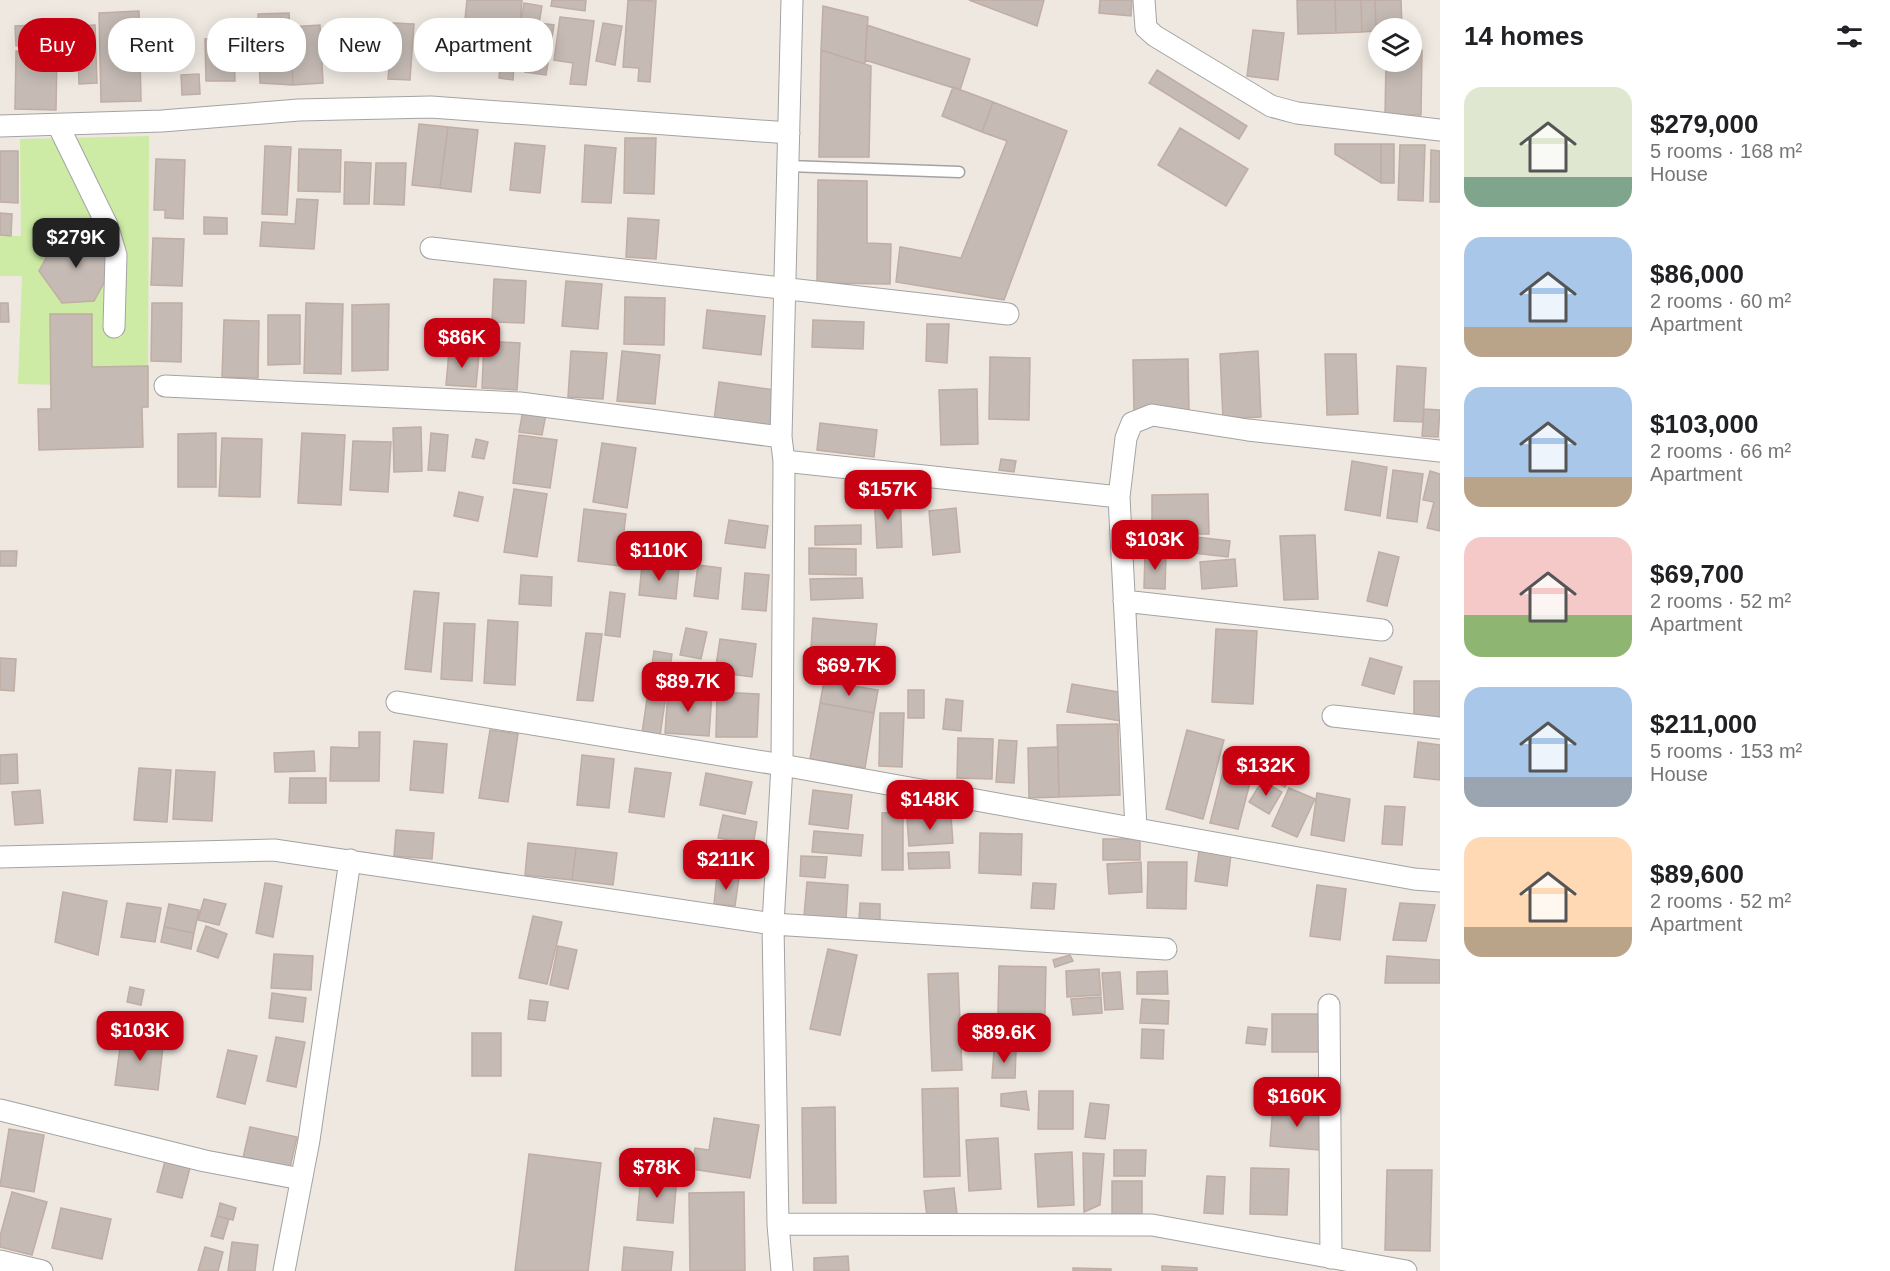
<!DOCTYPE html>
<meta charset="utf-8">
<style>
:root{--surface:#fff;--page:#f2f2f2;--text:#202124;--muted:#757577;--accent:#c70012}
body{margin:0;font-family:Arial,sans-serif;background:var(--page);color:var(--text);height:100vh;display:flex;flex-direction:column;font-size:22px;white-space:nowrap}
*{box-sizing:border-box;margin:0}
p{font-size:20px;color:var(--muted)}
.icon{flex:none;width:33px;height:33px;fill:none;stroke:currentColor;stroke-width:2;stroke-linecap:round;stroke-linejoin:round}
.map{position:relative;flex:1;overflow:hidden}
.details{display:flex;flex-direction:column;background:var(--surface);width:450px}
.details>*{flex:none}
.hud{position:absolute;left:18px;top:18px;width:570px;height:54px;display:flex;gap:12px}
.fabs{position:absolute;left:1368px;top:18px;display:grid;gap:12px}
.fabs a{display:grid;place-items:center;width:54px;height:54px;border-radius:50%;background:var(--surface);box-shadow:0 3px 15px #0003;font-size:30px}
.price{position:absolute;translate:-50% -51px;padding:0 14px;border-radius:12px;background:var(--accent);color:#fff;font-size:20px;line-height:39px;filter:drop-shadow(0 2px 3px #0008)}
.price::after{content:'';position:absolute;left:50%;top:36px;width:18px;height:14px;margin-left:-9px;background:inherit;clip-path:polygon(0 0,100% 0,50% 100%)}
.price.selected{background:#222;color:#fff}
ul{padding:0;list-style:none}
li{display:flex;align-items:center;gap:18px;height:150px;padding:0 24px}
li span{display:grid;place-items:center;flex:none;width:168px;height:120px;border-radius:18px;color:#555}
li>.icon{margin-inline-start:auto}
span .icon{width:72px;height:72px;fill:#fffc;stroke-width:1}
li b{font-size:26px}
h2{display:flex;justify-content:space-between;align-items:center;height:72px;padding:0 24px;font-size:26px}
.tag{padding:0 21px;border-radius:24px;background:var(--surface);box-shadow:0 3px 15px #0003;font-size:21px;line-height:54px}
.tag.selected{background:var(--accent);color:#fff}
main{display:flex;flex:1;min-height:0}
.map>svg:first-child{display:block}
.grass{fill:#cdeba4}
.building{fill:#c5bab4;stroke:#c0ada3;stroke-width:1.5}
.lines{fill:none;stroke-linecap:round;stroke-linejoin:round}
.lane-casing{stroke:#a3a3a3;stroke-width:13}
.street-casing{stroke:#a3a3a3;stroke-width:23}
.lane{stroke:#fff;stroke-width:10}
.street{stroke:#fff;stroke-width:21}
</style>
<main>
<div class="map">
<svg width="1440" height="1271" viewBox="0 0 1440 1271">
<rect width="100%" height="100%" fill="#eee8e1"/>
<!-- grass -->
<path class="grass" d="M149,136l-1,251 -130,-3 4,-108h-22v-40h21l-1,-97z"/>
<!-- building -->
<path class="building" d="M467,0h55l-3,34 -55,-5z
M552,0h34l-1,11 -34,-5z
M628,0l28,1 -6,81 -12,-1 1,-13 -16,-1z
M969,0h75l-7,26z
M1100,0h32l-1,16 -32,-3z
M1297,0h38l1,33 -38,1z
M1335,0h26l1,32 -26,1z
M1361,0h14l1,31 -14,1z
M1375,0h26l1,28h-24l-2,3z
M524,3l18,3 -3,17 15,2 -8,50 -21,-3 3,-17 -12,-2z
M823,6l45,11 -3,47 -44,-14z
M139,11l2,90 -40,1 -2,-89z
M289,13l4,72 -33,-2 -2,-69z
M560,17l34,4 -8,64 -16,-1 3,-21 -19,-3z
M393,23l21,1 -4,56 -22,-1z
M603,23l19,3 -7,39 -19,-4z
M56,24l1,20 -41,2 -1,-20z
M95,25l2,58 -18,1 -2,-58z
M320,25l3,58 -30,2 -3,-58z
M867,25l103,34 -10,31 -95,-30z
M1253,30l31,3 -6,47 -31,-4z
M234,38l1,43h-29l-1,-42z
M502,47l13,2 -2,31 -14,-2z
M821,50l50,16 -2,91h-50z
M1412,50h10l-1,65h-36l1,-53h26z
M16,51l41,1 -1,58 -41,-1z
M1157,70l90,56 -8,13 -90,-56z
M199,74l1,20 -18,1 -1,-20z
M953,87l40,15 -11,30 -40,-16z
M993,102l74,29 -63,169 -108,-18 4,-35 61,11 46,-117 -25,-9z
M419,124l29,3 -8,61 -28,-3z
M448,127l30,3 -7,62 -31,-4z
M1180,128l68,41 -22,37 -68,-41z
M625,138h31l-2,56 -30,-1z
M515,143l30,3 -5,47 -30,-3z
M1335,144h46v39l-46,-29z
M1381,144h13v39h-13z
M585,145l31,3 -5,55 -29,-1z
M1400,145h25l-2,56 -25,-1z
M265,146l26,1 -4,68 -25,-1z
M299,149l42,1 -1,42 -42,-1z
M1431,150l9,1v51h-10z
M0,151h18v52l-18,-1z
M156,159l29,1 -2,59 -18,-1v-8h-11z
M345,162l26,1 -2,41h-25z
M376,163h30l-2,42 -30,-1z
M818,180l49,1v62l24,1 -1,40 -73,-1z
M297,199l21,1 -4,49 -54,-3 2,-24 33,2z
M0,213l12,1 -1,22 -11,-1z
M204,217l23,1v16h-23z
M628,218l31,2 -3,39 -30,-2z
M90,236l22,32 -18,33 -32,2 -23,-32 18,-33z
M153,238l31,1 -2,47 -31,-1z
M494,279l32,2 -2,42 -32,-1z
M566,281l36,3 -4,45 -36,-3z
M625,297l40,1 -1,47 -40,-1z
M0,303h8l1,19h-9z
M152,303h30l-1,59 -30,-1z
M306,303l37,1 -2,70 -37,-1z
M389,304l-1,66 -36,1v-66z
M707,310l58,6 -4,39 -58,-7z
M50,314h42v53l56,-1v41h-6l1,40 -104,3 -1,-41h13z
M268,315h32v49l-32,1z
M224,320l35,1 -1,57 -36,-1z
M813,320l51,2 -1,27 -51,-2z
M927,324h22l-2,39 -21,-2z
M484,341l36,2 -3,47 -35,-2z
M449,351l30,3 -3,33 -30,-2z
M571,351l36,2 -4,46 -35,-2z
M622,351l38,4 -5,49 -38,-3z
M1258,351l3,66 -38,2 -3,-65z
M1325,354h31l2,60 -31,1z
M990,357l40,1 -1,62 -40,-1z
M1188,359l1,51 -55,1 -1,-51z
M1397,366l29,2 -3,54 -29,-1z
M719,382l56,8 -5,37 -56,-7z
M977,389l1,55 -37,1 -2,-55z
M1424,409l16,1 -2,27 -16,-1z
M523,410l23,4 -4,21 -23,-3z
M820,423l57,7 -3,27 -57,-7z
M421,427l1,44 -28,1 -1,-44z
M216,433v54h-38v-53z
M302,433l43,2 -4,70 -43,-2z
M431,433l17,2 -3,36 -17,-1z
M519,435l38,5 -7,48 -37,-5z
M222,438l40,1 -2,58 -41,-1z
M476,439l12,3 -4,17 -12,-2z
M353,441l38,1 -3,50 -38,-2z
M602,443l34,5 -9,60 -34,-6z
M1001,459l15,2 -2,11 -15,-2z
M1352,461l35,6 -7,49 -35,-6z
M1393,470l30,4 -6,48 -30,-4z
M1430,471l10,3v57l-13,-3 7,-26 -11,-2z
M514,489l33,5 -10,63 -33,-5z
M459,492l24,5 -5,24 -24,-5z
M900,493l2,54 -25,1 -3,-53z
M1208,494l1,40h-23v8h-34v-47z
M956,508l4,44 -27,3 -4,-44z
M584,509l42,5 -6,52 -42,-5z
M729,520l39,6 -3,22 -40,-5z
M861,525v19l-46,1v-19z
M1315,535l3,64 -34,1 -4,-64z
M1196,537l34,4 -2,16 -34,-4z
M809,548l47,1v26l-47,-1z
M0,551h17l-1,15h-16z
M1379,552l20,5 -12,49 -20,-5z
M1145,553l21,1 -1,35 -21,-1z
M1235,559l2,27 -35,3 -2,-27z
M642,565l37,3 -3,31 -37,-4z
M698,565l23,3 -3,31 -24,-3z
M745,573l24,2 -3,36 -24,-2z
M521,575l31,2 -1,29 -32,-2z
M862,578l1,20 -52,2 -1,-21z
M414,591l25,2 -8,79 -26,-3z
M610,592l15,2 -5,43 -15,-2z
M813,618l64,6 -3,28 -63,-5z
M488,620l30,2 -3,63 -31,-2z
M444,623l31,1 -3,57 -31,-2z
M686,628l21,4 -6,27 -21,-4z
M1216,629l41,2 -4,73 -41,-2z
M586,633l16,1 -9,67 -16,-1z
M720,639l36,5 -4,33 -37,-5z
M811,647l63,5 -2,26 -64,-5z
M654,651l18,3 -12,82 -18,-3z
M0,658l16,1 -2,32 -14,-1z
M1370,658l32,9 -8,27 -32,-9z
M824,681l54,9 -4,23 -54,-10z
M1414,681h26v41h-26z
M1072,684l53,9 -5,28 -53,-9z
M668,690l44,3 -3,43 -44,-3z
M908,690h16v28h-16z
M717,692l42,2 -2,43h-41z
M946,699l17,2 -2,30 -18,-2z
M820,703l54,10 -9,55 -55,-9z
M880,713h24l-2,54 -23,-1z
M1118,724l2,71 -61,2 -2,-72z
M490,730l28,4 -10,68 -29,-4z
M1187,730l37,10 -21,79 -37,-10z
M359,732h21l-1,49h-49l1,-34 28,1z
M958,738l35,1 -1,40 -35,-1z
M999,740l18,1 -3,42 -18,-1z
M414,741l33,3 -4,49 -33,-3z
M1418,742l22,3v35l-26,-3z
M1058,747l1,50 -30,1 -1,-50z
M314,751l1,20 -40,1 -1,-19z
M17,754l1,29 -18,1v-29z
M582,755l32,4 -5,49 -32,-3z
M1274,757l21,11 -10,19 -21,-11z
M1225,764l28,7 -15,58 -28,-6z
M139,768l32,2 -4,52 -33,-2z
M635,768l36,5 -7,44 -35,-5z
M176,770l39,2 -3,49 -39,-2z
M706,773l46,9 -7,32 -45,-9z
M290,778h36v25h-37z
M1262,781l20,11 -13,22 -20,-12z
M1289,788l26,11 -18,38 -25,-11z
M40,790l3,33 -28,2 -3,-33z
M813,790l39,5 -4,34 -39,-5z
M1317,793l33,6 -6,42 -33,-6z
M1385,806l20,1 -3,38 -20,-1z
M903,812v58h-21v-57z
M723,815l34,7 -4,23 -35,-7z
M951,816l2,27 -44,3 -2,-26z
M396,830l38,3 -2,26 -38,-3z
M814,831l49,4 -2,21 -49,-4z
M980,833l42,1 -1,41 -42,-2z
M1103,839h37v21h-37z
M528,843l48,5 -4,32 -47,-5z
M576,848l41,5 -4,32 -41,-5z
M1199,851l32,4 -4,31 -32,-5z
M949,852l1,16 -41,1 -1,-16z
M801,856l26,1 -2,21 -25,-2z
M1141,862l1,30 -33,2 -2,-30z
M1148,862h39l-1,47 -39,-1z
M717,875l22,3 -4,28 -21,-2z
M807,882l41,3 -2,34 -42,-3z
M265,883l17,3 -9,51 -17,-4z
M1033,883l23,1 -2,25 -23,-1z
M1317,885l29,4 -6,51 -30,-4z
M63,892l44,9 -9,54 -43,-13z
M204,899l22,5 -7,21 -21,-5z
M127,903l34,5 -6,34 -34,-5z
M860,903l20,1v17l-21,-1z
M1400,903l35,2 -9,36 -33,-1z
M169,904l30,6 -5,23 -30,-6z
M533,916l29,6 -15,62 -28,-6z
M206,926l21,8 -9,24 -21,-7z
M164,927l30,6 -3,16 -30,-7z
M558,946l19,4 -9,39 -18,-4z
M828,949l29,6 -17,80 -30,-6z
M274,954l39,2 -2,34 -40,-2z
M1070,955l3,6 -18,6 -2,-7z
M1387,956l53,4v23h-55z
M999,966l47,1 -1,47 -47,-1z
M1099,969l2,26 -34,2 -1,-26z
M1167,971l1,23h-31v-22z
M1120,972l3,37 -18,1 -3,-37z
M958,973l4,97 -30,1 -4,-97z
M130,987l14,3 -3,15 -14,-3z
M272,993l34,5 -3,24 -34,-4z
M1101,997l1,16 -29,2 -2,-16z
M1142,999l27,2 -1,23 -28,-1z
M530,1000l18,2 -3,19 -17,-2z
M1272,1014h50v38h-50z
M104,1021l14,3 -3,15 -14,-3z
M1248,1027l19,2 -2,16 -19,-2z
M1142,1029l22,1 -1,29 -22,-1z
M122,1033l42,5 -6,52 -43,-5z
M472,1033h29v43h-29z
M276,1037l29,5 -9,45 -29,-6z
M228,1050l29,6 -12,48 -28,-7z
M994,1050l22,1 -1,27h-23z
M958,1088l2,88 -36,1 -2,-88z
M1026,1091l3,19 -28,-4v-12z
M1039,1091h34v38h-35z
M1090,1103l19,2 -4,34 -20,-2z
M1273,1105l51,5 -4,40 -50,-4z
M835,1107l1,96h-33l-1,-95z
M714,1118l45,7 -9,53 -58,-9 3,-21 14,2z
M250,1127l47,10 -7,31 -47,-10z
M9,1129l35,6 -10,57 -34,-6z
M998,1138l3,51 -32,2 -3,-51z
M1114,1150h32l-1,26h-31z
M1072,1152l2,53 -36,2 -3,-53z
M1083,1153l21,1 -4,51 -16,7z
M529,1154l72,9 -13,108h-73z
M165,1161l25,7 -8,30 -25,-6z
M1251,1168l38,1 -2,46 -37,-1z
M1387,1170h45l-2,81 -45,-1z
M641,1175l36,2 -4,46 -36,-3z
M1207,1176l18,1 -2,37 -19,-1z
M1112,1181h30v33h-30z
M954,1188l3,26 -30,3 -3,-26z
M12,1192l35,10 -15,53 -32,-8v-11z
M744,1192l1,79h-55l-1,-78z
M220,1203l16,5 -3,12 -16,-4z
M61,1208l50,11 -9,40 -50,-11z
M217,1216l12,3 -6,20 -12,-3z
M232,1242l26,3 -3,26h-27z
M205,1247l18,5 -5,19h-20z
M624,1247l49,5 -2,19h-49z
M848,1256l1,15h-35v-13z
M1162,1266l35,2v3h-35z
M1073,1268l38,1v2h-38z"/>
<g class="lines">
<defs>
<path id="lane" d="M788,166l171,6"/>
<path id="street" d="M1144,0l2,28 9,8 116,70 26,7 143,17
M58,125l49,100 9,30 -2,72
M0,126l162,-5 137,-11 132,-3 358,26
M431,248l577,66
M165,386l355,17 261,34
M784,461l335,36 17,331
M1119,497l7,-59 6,-15 20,-8 96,15 192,21
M1124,601l258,29
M397,702l385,63 632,114 26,2
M1333,716l107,12
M0,857l274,-7 499,74 393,25
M1329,1005l2,253
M0,1110l205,51 96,18
M778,1224l-5,-300 9,-159 2,-304 -3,-24 11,-437
M0,1261l42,10
M284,1271l25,-131 41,-280
M782,1271l-4,-47 374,1 254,46"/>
</defs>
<!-- lane casing -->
<use href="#lane" class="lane-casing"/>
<!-- street casing -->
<use href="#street" class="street-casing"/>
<!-- lane -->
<use href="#lane" class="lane"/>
<!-- street -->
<use href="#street" class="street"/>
</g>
</svg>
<div class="fabs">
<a><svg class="icon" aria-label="layers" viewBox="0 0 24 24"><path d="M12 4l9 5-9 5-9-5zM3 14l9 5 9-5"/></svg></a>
</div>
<b class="price selected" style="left:76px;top:269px">$279K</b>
<b class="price" style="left:462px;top:369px">$86K</b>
<b class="price" style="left:888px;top:521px">$157K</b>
<b class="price" style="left:1155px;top:571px">$103K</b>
<b class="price" style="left:659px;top:582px">$110K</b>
<b class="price" style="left:849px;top:697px">$69.7K</b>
<b class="price" style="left:688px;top:713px">$89.7K</b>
<b class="price" style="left:1266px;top:797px">$132K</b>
<b class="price" style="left:930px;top:831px">$148K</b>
<b class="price" style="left:726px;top:891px">$211K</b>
<b class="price" style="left:140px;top:1062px">$103K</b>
<b class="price" style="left:1004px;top:1064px">$89.6K</b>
<b class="price" style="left:1297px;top:1128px">$160K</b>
<b class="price" style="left:657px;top:1199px">$78K</b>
<div class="hud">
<a class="tag selected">Buy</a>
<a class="tag">Rent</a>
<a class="tag">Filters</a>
<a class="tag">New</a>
<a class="tag">Apartment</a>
</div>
</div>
<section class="details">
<h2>14 homes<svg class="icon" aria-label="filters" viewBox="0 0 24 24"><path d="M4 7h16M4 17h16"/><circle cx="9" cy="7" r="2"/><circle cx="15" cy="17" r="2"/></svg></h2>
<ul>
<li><span style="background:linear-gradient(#dfe7d0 75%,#7fa58c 0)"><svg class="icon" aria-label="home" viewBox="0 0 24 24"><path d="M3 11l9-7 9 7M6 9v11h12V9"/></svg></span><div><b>$279,000</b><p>5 rooms · 168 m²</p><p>House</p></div></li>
<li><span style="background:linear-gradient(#a9c7e8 75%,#b9a48a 0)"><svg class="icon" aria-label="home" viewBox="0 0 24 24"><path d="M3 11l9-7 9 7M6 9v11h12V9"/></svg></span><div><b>$86,000</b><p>2 rooms · 60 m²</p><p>Apartment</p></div></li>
<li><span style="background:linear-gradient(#a9c7e8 75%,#b9a48a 0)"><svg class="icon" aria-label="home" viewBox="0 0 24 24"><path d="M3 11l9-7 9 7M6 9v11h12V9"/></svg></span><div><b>$103,000</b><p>2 rooms · 66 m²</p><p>Apartment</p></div></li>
<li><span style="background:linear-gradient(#f6c9c9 65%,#8fb573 0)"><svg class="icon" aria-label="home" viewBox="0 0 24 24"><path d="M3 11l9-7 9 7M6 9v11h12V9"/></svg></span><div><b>$69,700</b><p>2 rooms · 52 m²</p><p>Apartment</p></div></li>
<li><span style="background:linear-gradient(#a9c7e8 75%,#9aa5b1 0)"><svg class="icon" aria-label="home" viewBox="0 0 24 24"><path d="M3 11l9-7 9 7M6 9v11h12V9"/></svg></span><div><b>$211,000</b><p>5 rooms · 153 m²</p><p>House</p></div></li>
<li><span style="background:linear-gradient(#ffd9b3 75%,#b9a48a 0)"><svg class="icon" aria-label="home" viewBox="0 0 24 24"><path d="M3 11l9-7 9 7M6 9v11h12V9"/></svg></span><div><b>$89,600</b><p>2 rooms · 52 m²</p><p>Apartment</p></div></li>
</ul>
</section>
</main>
